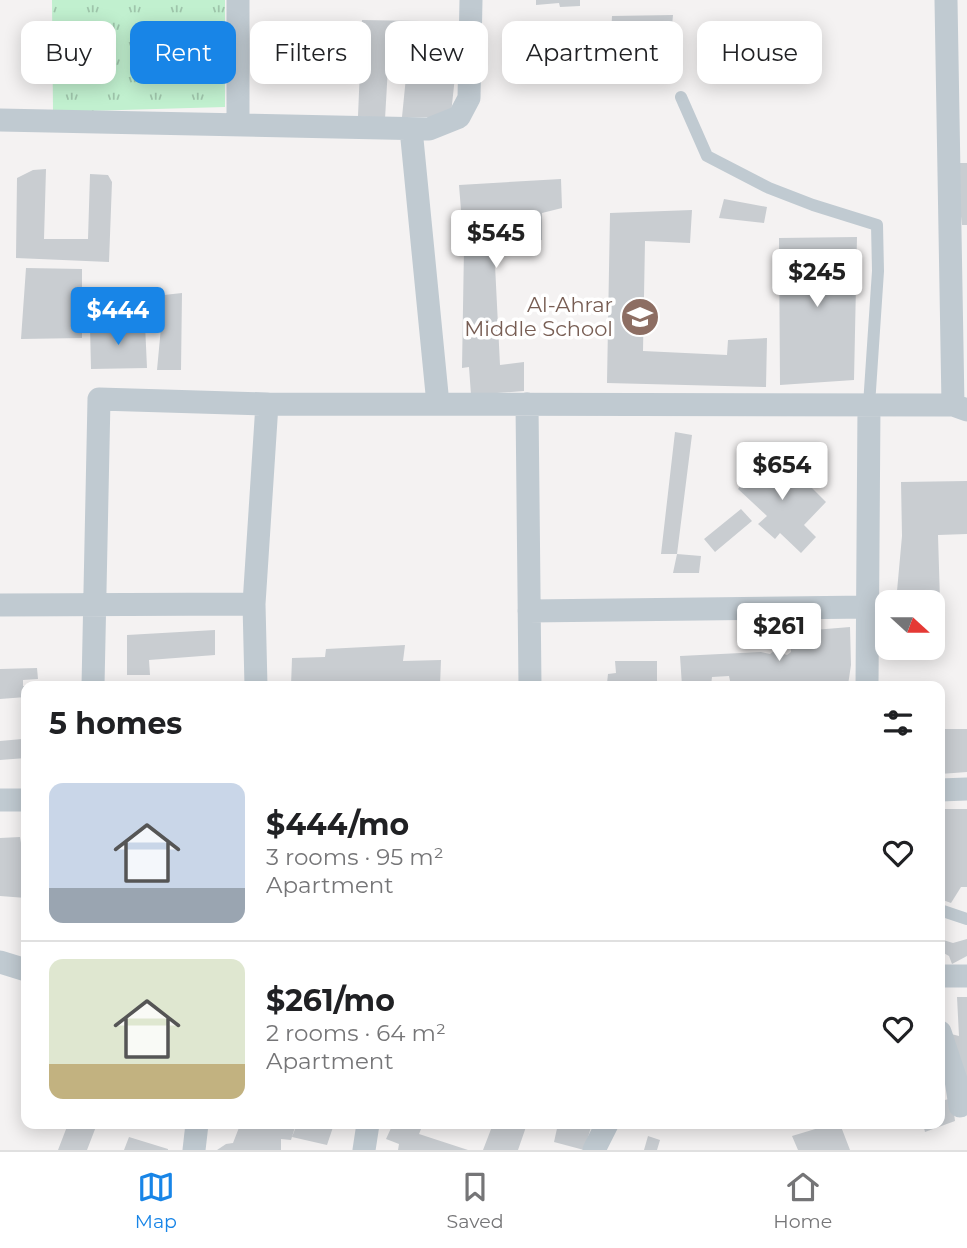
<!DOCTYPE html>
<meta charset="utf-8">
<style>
:root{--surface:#fff;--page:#f6f6f6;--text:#202124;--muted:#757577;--line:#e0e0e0;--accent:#1885e7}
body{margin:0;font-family:Montserrat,sans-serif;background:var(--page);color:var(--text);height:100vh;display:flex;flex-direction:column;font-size:26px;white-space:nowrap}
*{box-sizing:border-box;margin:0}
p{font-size:23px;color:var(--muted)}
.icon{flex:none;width:38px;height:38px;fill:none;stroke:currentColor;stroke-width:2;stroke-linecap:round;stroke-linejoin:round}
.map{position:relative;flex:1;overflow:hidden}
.sheet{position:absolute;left:21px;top:681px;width:924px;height:448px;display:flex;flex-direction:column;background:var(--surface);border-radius:14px;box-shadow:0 4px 18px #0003}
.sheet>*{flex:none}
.banner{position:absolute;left:21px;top:21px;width:926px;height:63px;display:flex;gap:14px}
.needle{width:46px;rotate:111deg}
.tools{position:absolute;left:875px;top:590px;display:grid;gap:14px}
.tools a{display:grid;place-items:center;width:70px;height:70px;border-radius:14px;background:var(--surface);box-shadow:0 4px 18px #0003;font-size:35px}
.price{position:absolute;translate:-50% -60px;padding:0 16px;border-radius:7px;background:#fff;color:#222;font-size:23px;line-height:46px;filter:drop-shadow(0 2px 4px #0008)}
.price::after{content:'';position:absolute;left:50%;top:42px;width:21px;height:16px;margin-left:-10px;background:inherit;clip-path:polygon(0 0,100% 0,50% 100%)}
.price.on{background:var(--accent);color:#fff}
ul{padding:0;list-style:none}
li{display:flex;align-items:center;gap:21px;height:175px;padding:0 28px}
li+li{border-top:2px solid var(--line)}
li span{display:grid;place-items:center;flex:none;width:196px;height:140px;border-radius:14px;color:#555}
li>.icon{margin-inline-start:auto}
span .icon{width:84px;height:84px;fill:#fffc;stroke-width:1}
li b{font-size:30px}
h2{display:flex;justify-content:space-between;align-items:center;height:84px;padding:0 28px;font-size:30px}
.tag{padding:0 24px;border-radius:14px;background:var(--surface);box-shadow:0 4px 18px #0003;font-size:24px;line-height:63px}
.tag.on{background:var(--accent);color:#fff}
.tab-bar{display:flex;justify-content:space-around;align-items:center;height:98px;border-top:2px solid var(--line);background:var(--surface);font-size:19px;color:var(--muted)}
.tab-bar a{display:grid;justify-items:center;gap:4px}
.tab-bar .on{color:var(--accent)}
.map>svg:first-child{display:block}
.park{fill:url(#park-tufts)}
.building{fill:#c9cdd1}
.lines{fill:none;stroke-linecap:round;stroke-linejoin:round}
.lane{stroke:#c0cad1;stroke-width:12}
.street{stroke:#c0cad1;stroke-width:23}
.labels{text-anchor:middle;stroke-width:7;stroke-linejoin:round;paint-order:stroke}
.education-label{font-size:21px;fill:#785e54;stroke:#fff;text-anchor:end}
</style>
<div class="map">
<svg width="967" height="1150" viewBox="0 0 967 1150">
<defs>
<pattern id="park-tufts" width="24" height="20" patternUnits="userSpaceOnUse" patternTransform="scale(1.75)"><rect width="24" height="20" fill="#c1f0cf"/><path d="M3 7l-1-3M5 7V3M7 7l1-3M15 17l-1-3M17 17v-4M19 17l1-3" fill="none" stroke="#9fc5ab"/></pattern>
</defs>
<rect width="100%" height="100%" fill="#f4f2f2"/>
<!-- park -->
<path class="park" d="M52,0h173v107l-172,5z"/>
<!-- building -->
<path class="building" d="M536,0h44v6l-20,1 -1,-4 -23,2z
M673,15l-4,43 -59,-5 2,-37z
M362,20l58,1 -2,46h38l-5,47 -4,3h-45l5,-50h-19l-3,52 -27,-3z
M287,37h39l1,34 -40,-1z
M955,163h12v62h-5z
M46,169l-2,70h44l2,-65 18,1 4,7 -3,80 -93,-4 1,-80 16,-8z
M561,179l1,29 -20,5v27l-48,5 6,120 24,-3v29l-53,4 -2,-28 -7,1 2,-120 -5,-63z
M724,199l43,8 -3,16 -45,-5z
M692,210l-2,33 -45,-2 -2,110 84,4 1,-15 39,-2 -1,49 -159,-4 3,-170z
M857,237l-3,143 -74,5 -1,-147z
M26,268l56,1v69l-61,1z
M182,293l-1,77h-24l7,-75z
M94,296l19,1 -2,19h-18z
M145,324l2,44 -56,1 -1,-43z
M675,432l17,3 -15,119h-16z
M764,452l26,28 8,-6 28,28 -22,23 12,12 -15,16 -21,-20 -5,6 -17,-15 9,-8 -29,-27z
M967,481v53l-29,1 2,66 -44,1 6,-66 -1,-54z
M741,509l11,12 -37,31 -11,-13z
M677,554l24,2 -2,17h-26z
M850,627l1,38 -3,20 -117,1 -2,-10 -17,1 -1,9h-29l-2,-30 81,-4 9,2 4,-3 13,4 4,-3 -1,-20z
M215,630v25l-66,5 1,15h-23v-40z
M405,645l-2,16 38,-1 -1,26h-149l1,-28 33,-1 1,-8z
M615,661h42v25h-57l7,-3 1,-9 8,-1z
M37,668l1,11 -15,1v6h3v11l-26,2v-30z
M22,720h4v38l-26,2v-19l22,-2z
M940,729h27v43l-27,2z
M940,809h27v78h-6l-10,16 -11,-4z
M20,837l1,6h5v55l-26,-2v-58z
M940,939l13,4 14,-4v17l-15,8 -3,-8 -9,-5z
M957,997h10v116l-16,-79 8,2z
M940,1087l5,13 7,-2 3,23 -30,11 -2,-8h17z
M68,1124h29l-10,26h-29z
M252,1124h44l-5,16 -10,-1v11h-64l9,-6 7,-1 7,-18 10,4z
M297,1124h37l-7,21 -35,-8z
M389,1124h34l-4,10 49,16h-70l1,-6 -13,-5 6,-13z
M493,1124h34l-9,26h-35z
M558,1124h34l-8,26 -30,-8z
M832,1124h8l10,26h-52l-6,-14z
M648,1136l12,4 -3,10h-13z
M129,1137l39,12v1h-44z"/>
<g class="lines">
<!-- lane -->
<path class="lane" d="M681,97l26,59 62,32 44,17 64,20 1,46 -9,134
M940,910l27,9"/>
<!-- street -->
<path class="street" d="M238,0v125
M946,0l7,405
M0,120l429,9 30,-12 10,-19 2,-98
M411,129l27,275
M527,404l3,282
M0,605l254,-1
M529,611l339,-4
M93,686l6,-287 168,5 686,1 14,5
M256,686l-2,-82 13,-200
M867,686l2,-281
M940,790l27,-1
M0,800h26
M0,962l26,8
M940,976h27
M940,1032l16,48 4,26
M194,1150l3,-26
M364,1150l4,-26
M594,1150l13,-26"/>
</g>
<!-- icons -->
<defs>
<symbol id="school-disc" viewBox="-11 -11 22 22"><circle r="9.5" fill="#8d6e63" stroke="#fff"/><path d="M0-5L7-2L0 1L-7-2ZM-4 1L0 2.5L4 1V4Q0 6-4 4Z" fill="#fff"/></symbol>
</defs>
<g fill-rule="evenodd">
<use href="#school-disc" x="618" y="295" width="44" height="44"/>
</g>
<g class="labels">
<!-- education labels -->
<g class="education-label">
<text x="613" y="312">Al-Ahrar<tspan x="613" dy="24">Middle School</tspan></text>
</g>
</g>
</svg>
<div class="tools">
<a><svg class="needle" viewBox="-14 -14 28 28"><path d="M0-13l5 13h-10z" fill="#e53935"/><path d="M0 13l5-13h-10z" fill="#757577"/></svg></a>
</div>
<b class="price" style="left:496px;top:270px">$545</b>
<b class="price" style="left:817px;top:309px">$245</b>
<b class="price on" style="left:118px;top:347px">$444</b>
<b class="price" style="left:782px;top:502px">$654</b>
<b class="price" style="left:779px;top:663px">$261</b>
<div class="banner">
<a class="tag">Buy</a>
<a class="tag on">Rent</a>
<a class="tag">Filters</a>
<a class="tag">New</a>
<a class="tag">Apartment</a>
<a class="tag">House</a>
</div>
<section class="sheet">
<h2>5 homes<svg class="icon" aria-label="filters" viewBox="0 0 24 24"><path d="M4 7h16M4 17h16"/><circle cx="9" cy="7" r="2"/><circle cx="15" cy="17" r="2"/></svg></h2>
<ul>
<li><span style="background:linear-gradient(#c9d6e8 75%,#9aa5b1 0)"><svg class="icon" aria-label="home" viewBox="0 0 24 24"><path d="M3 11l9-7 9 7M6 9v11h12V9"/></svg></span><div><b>$444/mo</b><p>3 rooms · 95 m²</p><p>Apartment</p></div><svg class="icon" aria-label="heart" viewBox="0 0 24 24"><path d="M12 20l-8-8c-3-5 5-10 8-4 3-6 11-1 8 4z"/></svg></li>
<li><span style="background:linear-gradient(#dfe7d0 75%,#c2b280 0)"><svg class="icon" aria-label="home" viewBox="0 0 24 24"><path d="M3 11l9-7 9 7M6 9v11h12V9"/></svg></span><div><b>$261/mo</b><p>2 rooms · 64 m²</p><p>Apartment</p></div><svg class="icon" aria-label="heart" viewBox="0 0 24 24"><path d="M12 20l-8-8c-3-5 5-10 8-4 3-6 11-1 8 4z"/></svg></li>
</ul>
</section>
</div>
<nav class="tab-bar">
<a class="on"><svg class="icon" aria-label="map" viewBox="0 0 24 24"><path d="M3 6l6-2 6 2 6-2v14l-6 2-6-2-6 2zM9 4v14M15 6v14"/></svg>Map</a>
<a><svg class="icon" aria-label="saved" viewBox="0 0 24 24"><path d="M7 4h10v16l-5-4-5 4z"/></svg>Saved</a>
<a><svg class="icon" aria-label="home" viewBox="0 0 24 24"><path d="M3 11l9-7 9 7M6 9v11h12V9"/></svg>Home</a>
</nav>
